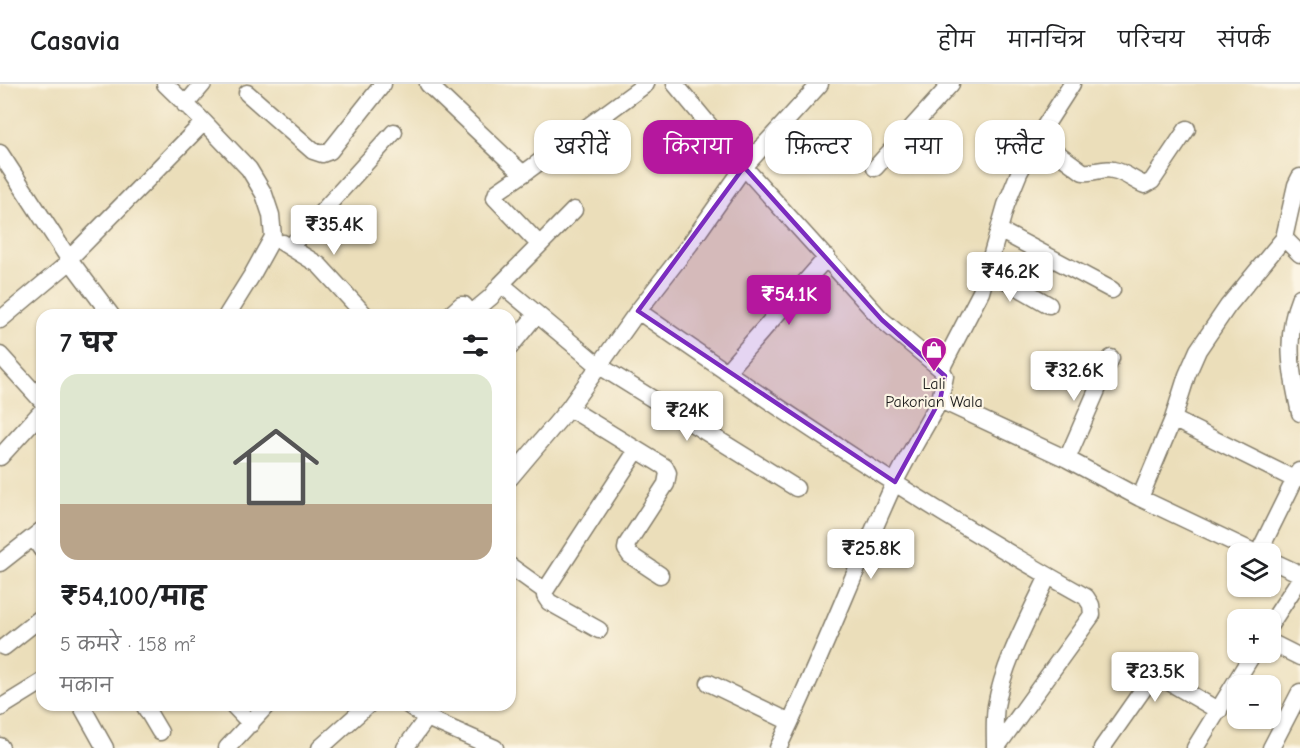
<!DOCTYPE html>
<html lang="hi">
<meta charset="utf-8">
<style>
:root{--surface:#fff;--page:#f2f2f2;--text:#202124;--muted:#757577;--line:#e0e0e0;--accent:#b5179e}
body{margin:0;font-family:"Comic Neue","Playpen Sans Deva",sans-serif;background:var(--page);color:var(--text);height:100vh;display:flex;flex-direction:column;font-size:22px;white-space:nowrap}
*{box-sizing:border-box;margin:0}
p{font-size:20px;color:var(--muted)}
.icon{flex:none;width:33px;height:33px;fill:none;stroke:currentColor;stroke-width:2;stroke-linecap:round;stroke-linejoin:round}
.map{position:relative;flex:1;overflow:hidden}
.sheet{position:absolute;left:36px;top:225px;width:480px;height:402px;display:flex;flex-direction:column;background:var(--surface);border-radius:18px;box-shadow:0 2px 4px #0004}
.sheet>*{flex:none}
.top-card{position:absolute;left:534px;top:36px;width:570px;height:54px;display:flex;gap:12px}
.controls{position:absolute;left:1227px;top:459px;display:grid;gap:12px}
.controls a{display:grid;place-items:center;width:54px;height:54px;border-radius:12px;background:var(--surface);box-shadow:0 2px 4px #0004;font-size:30px}
.price{position:absolute;translate:-50% -51px;padding:0 14px;border-radius:6px;background:#fff;color:#222;font-size:20px;line-height:39px;filter:drop-shadow(0 2px 3px #0008)}
.price::after{content:'';position:absolute;left:50%;top:36px;width:18px;height:14px;margin-left:-9px;background:inherit;clip-path:polygon(0 0,100% 0,50% 100%)}
.price.current{background:var(--accent);color:#fff}
ul{padding:0;list-style:none}
li{display:grid;align-content:center;gap:12px;height:318px;padding:0 24px}
li span{display:grid;place-items:center;height:186px;border-radius:18px;color:#555}
li>.icon{margin-inline-start:auto}
span .icon{width:108px;height:108px;fill:#fffc;stroke-width:1}
li b{font-size:26px}
h2{display:flex;justify-content:space-between;align-items:center;height:72px;padding:0 24px;font-size:26px}
.chip{padding:0 21px;border-radius:18px;background:var(--surface);box-shadow:0 2px 4px #0004;font-size:21px;line-height:54px}
.chip.current{background:var(--accent);color:#fff}
header{display:flex;align-items:center;gap:36px;box-sizing:border-box;height:84px;padding:0 30px;background:var(--surface);border-bottom:2px solid var(--line)}
header strong{font-size:28px}
nav{display:flex;gap:33px;margin-inline-start:auto;font-size:21px}
.map>svg:first-child{display:block}
.lines{fill:none;stroke-linecap:round;stroke-linejoin:round}
.street-casing{stroke:#847d6b;stroke-width:19}
.street{stroke:#fff;stroke-width:16}
.marked{fill:#7b2cbf;fill-opacity:0.2;stroke:#7b2cbf;stroke-width:4.5;stroke-linejoin:round}
.labels{text-anchor:middle;stroke-width:4.5;stroke-linejoin:round;paint-order:stroke}
.poi-label{font-size:16px;fill:#1c1c1c;stroke:#fcf5e5}
</style>
<header>
<strong>Casavia</strong>
<nav><a>होम</a><a>मानचित्र</a><a>परिचय</a><a>संपर्क</a></nav>
</header>
<div class="map">
<svg width="1300" height="664" viewBox="0 0 1300 664">
<rect width="100%" height="100%" fill="#fcf5e5"/>
<filter id="ink" filterUnits="userSpaceOnUse"><feTurbulence type="fractalNoise" baseFrequency=".0167" numOctaves="2"/><feDisplacementMap in="SourceGraphic" scale="12" xChannelSelector="R" yChannelSelector="G"/><feConvolveMatrix kernelMatrix="1 2 1 2 8 2 1 2 1" color-interpolation-filters="sRGB"/></filter>
<filter id="wash" filterUnits="userSpaceOnUse"><feTurbulence type="fractalNoise" baseFrequency=".008" numOctaves="4" result="noise"/><feDisplacementMap in="SourceGraphic" scale="24" xChannelSelector="R" yChannelSelector="G"/><feGaussianBlur stdDeviation="1.35" result="paint"/><feColorMatrix in="noise" values="0 0 0 0 0 0 0 0 0 0 0 0 0 0 0 0 0 1.4 0 .05"/><feComposite in="paint" operator="in"/></filter>
<g filter="url(#wash)">
<rect width="100%" height="100%" fill="#ebdeba"/>
</g>
<g filter="url(#ink)">
<g class="lines">
<defs>
<path id="street" d="M428,0l95,90 123,-90
M675,0l69,83 138,153 59,49 4,7 -5,24 127,59 73,39 118,56
M247,9l66,58 9,3 8,-3 53,-67
M185,21l18,-21
M204,38l45,47 15,25 7,21 2,22 -21,38 -25,40
M1038,55l45,33c10,2 20,-5 30,-2 12,2 21,11 32,15l7,-4 35,-52
M0,69l69,106 42,56
M875,84l76,-84
M523,90l-26,18 -2,6 44,46
M574,126l-73,74 97,81 198,123
M999,146l113,60
M1284,154l16,16
M283,159l36,22 46,50
M291,162l103,-114
M988,186l61,35
M1300,213c-16,39 -9,76 0,116
M638,227c145,101 293,200 448,286l5,8 1,10 -96,133
M450,231l11,-10h3l5,6 4,1 18,-15 10,-13
M0,236l67,-56 2,-5 135,-137 -39,-38
M510,263l26,-32
M0,271l42,46
M941,285l40,-77 25,-87 13,-32 24,-44 29,-45
M726,288l101,-115
M569,324l96,59 3,6 -2,11 -39,60 -1,5 4,6 30,20
M1173,335l123,61
M0,373l42,-46
M1067,375l44,-101
M510,394l59,-70 69,-97 52,-67 54,-77 76,-83
M1140,414l33,-79 14,-44 11,-25 30,-44 56,-68 12,-53 4,-8
M33,453l9,13
M1258,470l41,-83
M1270,476l30,14
M0,479l42,-33
M510,482l35,25 92,-141
M545,507v5l4,6 50,28
M1270,541l30,-46
M1270,558l30,15
M4,563l38,-30
M709,599l81,39
M81,621l24,43
M144,621l16,27
M233,621l18,19
M408,621l19,13 68,30
M0,624l42,-26
M0,662l1,2
M227,664l40,-43
M320,664l48,-43
M405,664l22,-30
M778,664c42,-86 76,-177 116,-264 14,-29 31,-56 46,-84
M995,664c0,-14 -1,-28 1,-42 8,-45 33,-89 52,-130
M1102,664l47,-67 8,-4 7,2 55,32
M1195,664l59,-96
M1271,664l29,-56"/>
</defs>
<!-- street casing -->
<use href="#street" class="street-casing"/>
<!-- street -->
<use href="#street" class="street"/>
</g>
</g>
<!-- marked area -->
<path class="marked" d="M744,83l138,153 63,56 -5,24 -45,82 -257,-171z"/>
<!-- icons -->
<defs>
<symbol id="shop-pin" viewBox="-11 -11 22 30"><path d="M0 17L-7.5 6A9.5 9.5 0 1 1 7.5 6Z" fill="#b5179e" stroke="#fcf5e5"/><path d="M-5-2.5h2.3a2.7 3.5 0 0 1 5.4 0H5L5.5 6h-11ZM-1.5-2.5h3a1.5 2.3 0 0 0-3 0Z" fill="#fff"/></symbol>
</defs>
<g fill-rule="evenodd">
<use href="#shop-pin" x="919" y="251" width="30" height="40"/>
</g>
<g class="labels">
<!-- poi labels -->
<g class="poi-label">
<text x="934" y="305">Lali<tspan x="934" dy="18">Pakorian Wala</tspan></text>
</g>
</g>
</svg>
<div class="controls">
<a><svg class="icon" aria-label="layers" viewBox="0 0 24 24"><path d="M12 4l9 5-9 5-9-5zM3 14l9 5 9-5"/></svg></a>
<a>+</a>
<a>−</a>
</div>
<b class="price" style="left:334px;top:172px">₹35.4K</b>
<b class="price" style="left:1010px;top:219px">₹46.2K</b>
<b class="price current" style="left:789px;top:242px">₹54.1K</b>
<b class="price" style="left:1074px;top:318px">₹32.6K</b>
<b class="price" style="left:687px;top:358px">₹24K</b>
<b class="price" style="left:871px;top:496px">₹25.8K</b>
<b class="price" style="left:1155px;top:619px">₹23.5K</b>
<div class="top-card">
<a class="chip">खरीदें</a>
<a class="chip current">किराया</a>
<a class="chip">फ़िल्टर</a>
<a class="chip">नया</a>
<a class="chip">फ़्लैट</a>
</div>
<section class="sheet">
<h2>7 घर<svg class="icon" aria-label="filters" viewBox="0 0 24 24"><path d="M4 7h16M4 17h16"/><circle cx="9" cy="7" r="2"/><circle cx="15" cy="17" r="2"/></svg></h2>
<ul>
<li><span style="background:linear-gradient(#dfe7d0 70%,#b9a48a 0)"><svg class="icon" aria-label="home" viewBox="0 0 24 24"><path d="M3 11l9-7 9 7M6 9v11h12V9"/></svg></span><div><b>₹54,100/माह</b><p>5 कमरे · 158 m²</p><p>मकान</p></div></li>
</ul>
</section>
</div>
